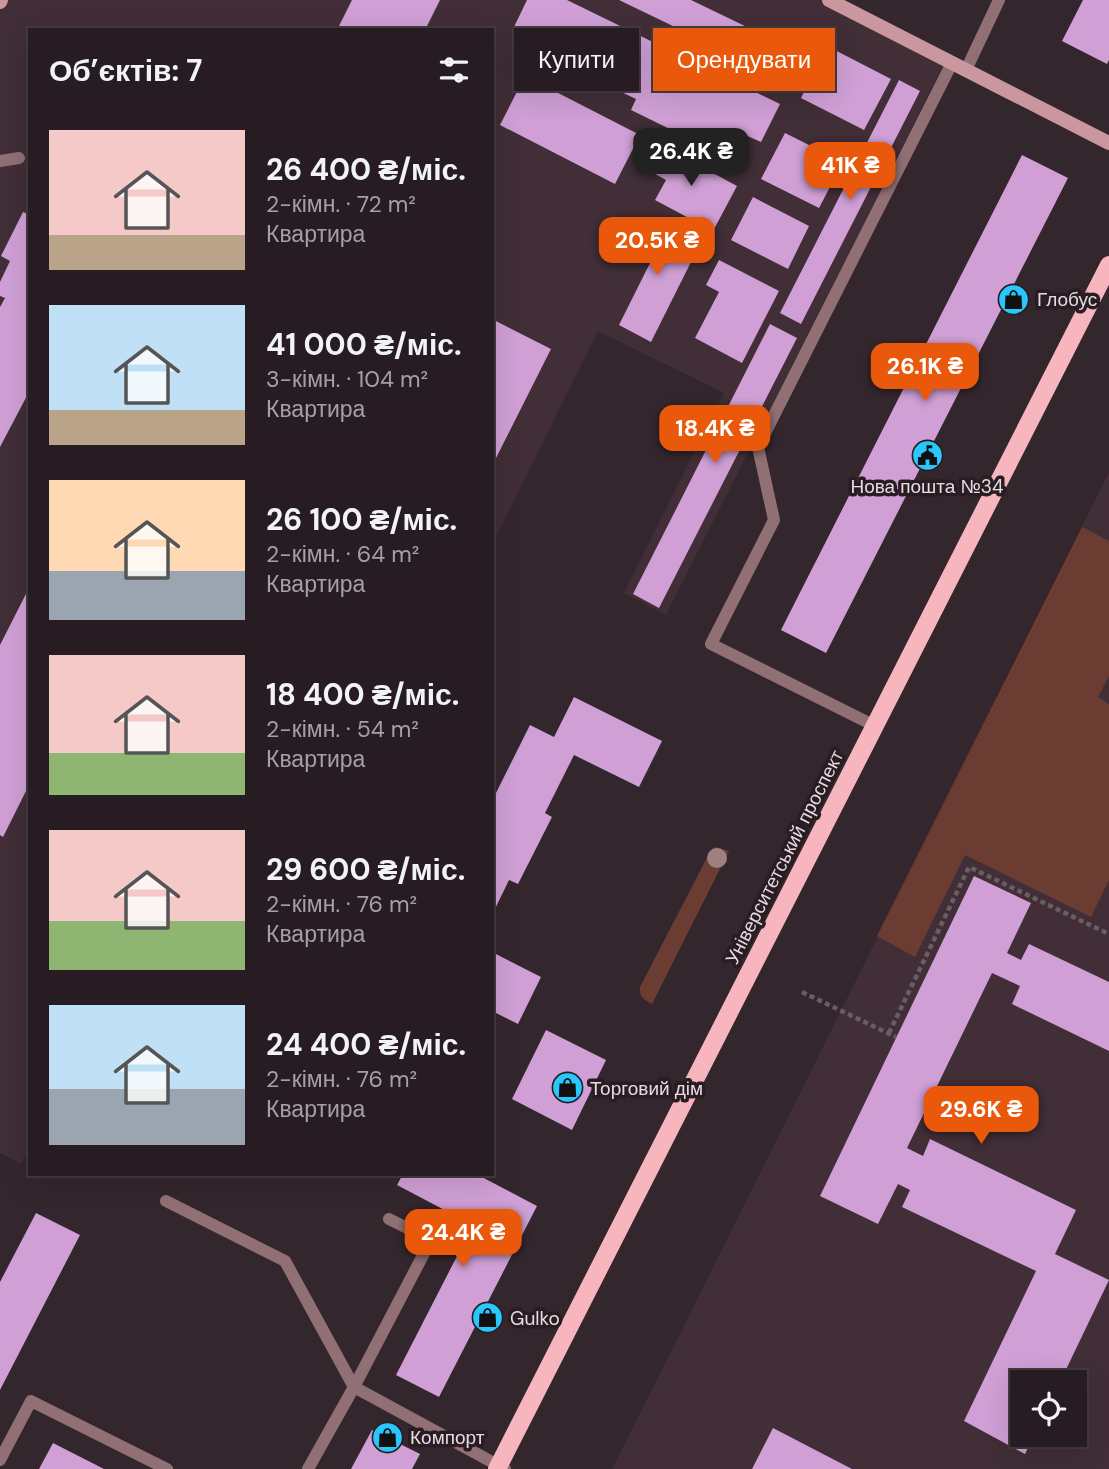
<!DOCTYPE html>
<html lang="uk">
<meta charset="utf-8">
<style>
:root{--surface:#271c22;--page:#33292f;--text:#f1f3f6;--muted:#a4a1a5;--line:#433a40;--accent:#ea580c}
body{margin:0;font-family:"DM Sans",sans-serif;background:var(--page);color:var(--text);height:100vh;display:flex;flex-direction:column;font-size:26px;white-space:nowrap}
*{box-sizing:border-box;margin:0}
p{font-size:23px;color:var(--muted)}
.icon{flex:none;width:38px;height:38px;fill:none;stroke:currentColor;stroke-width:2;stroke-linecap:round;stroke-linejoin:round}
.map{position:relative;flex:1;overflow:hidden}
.details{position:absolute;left:28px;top:28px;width:466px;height:1148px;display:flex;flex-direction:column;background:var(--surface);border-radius:0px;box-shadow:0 7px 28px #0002,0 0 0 2px var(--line)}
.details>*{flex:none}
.top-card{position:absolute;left:514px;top:28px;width:488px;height:63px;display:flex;gap:14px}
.controls{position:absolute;left:1010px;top:1370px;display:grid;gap:14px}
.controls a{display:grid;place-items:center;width:77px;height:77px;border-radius:0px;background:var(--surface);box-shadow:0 7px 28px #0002,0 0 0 2px var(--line);font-size:35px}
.price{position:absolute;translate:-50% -60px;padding:0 16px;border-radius:14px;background:var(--accent);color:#fff;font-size:23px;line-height:46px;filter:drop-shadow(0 2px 4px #0008)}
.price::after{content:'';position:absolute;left:50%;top:42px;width:21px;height:16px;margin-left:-10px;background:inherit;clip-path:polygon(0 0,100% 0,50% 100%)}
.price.selected{background:#222;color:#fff}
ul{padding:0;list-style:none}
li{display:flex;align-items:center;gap:21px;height:175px;padding:0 21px}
li span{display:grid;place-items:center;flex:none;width:196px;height:140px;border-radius:0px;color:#555}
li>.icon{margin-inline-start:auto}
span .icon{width:84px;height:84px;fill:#fffc;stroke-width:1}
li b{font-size:30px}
h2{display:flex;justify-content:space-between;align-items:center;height:84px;padding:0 21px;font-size:30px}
.tag{padding:0 24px;border-radius:0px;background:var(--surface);box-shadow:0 7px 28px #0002,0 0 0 2px var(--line);font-size:24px;line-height:63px}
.tag.selected{background:var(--accent);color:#fff}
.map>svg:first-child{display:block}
.built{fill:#412e37;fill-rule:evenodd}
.green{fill:#6b3d32}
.building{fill:#cf9fd5}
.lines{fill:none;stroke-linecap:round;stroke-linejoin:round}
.path{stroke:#6a5d64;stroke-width:4.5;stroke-dasharray:5 3.5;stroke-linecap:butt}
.lane{stroke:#907074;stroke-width:12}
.secondary{stroke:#ca979e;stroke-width:14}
.primary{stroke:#f7b5be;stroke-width:18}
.tree{fill:#9e817f}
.labels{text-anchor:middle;stroke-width:7;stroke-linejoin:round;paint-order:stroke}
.poi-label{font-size:19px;fill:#e5dbe0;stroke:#2a1c23;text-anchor:start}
.street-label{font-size:19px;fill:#e5dbe0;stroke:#2a1c23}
</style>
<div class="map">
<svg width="1109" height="1469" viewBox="0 0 1109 1469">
<rect width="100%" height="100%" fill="#34262d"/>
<!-- built -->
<path class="built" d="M0,0h829l117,60 -280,555 -42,-22 100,-200 -126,-62 -106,214v-515h-462v1115l-9,19 -21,-11z
M1109,472v997h-497l66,-131zM1022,1382h52v53h-52z"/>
<!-- green -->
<path class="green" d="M1082,527l27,14v135l-11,21 11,7v176l-18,37 -126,-62 -50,102 -38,-21z
M715,847l14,4 -77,153c-9,-5 -13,-7 -12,-17l71,-137z"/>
<!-- building -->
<path class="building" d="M352,0h88l-15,30h-88z
M527,0h40l213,104 -19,38 -16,-7 -12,25 -102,-50 5,-11 -57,-27 8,-15 -47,-23 -3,4 -23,-11z
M619,0h72l118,57 -14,28z
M1083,0h26v60l-2,4 -45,-23z
M827,46l64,33 -27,51 -63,-32z
M525,76l115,59 -25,49 -115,-59z
M899,80l21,11 -119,233 -21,-11z
M785,133l58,29 -24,46 -58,-29z
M661,145l76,41 -24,45 -58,-31 11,-20 -18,-10z
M1022,155l46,23 -242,475 -45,-23z
M753,197l56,29 -21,43 -57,-29z
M23,212l7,3v175l-30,57v-140l5,-9 -5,-2v-14l10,-21 -9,-5z
M643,218l56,28 -48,96 -32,-17 33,-66 -24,-12z
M719,260l60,31 -37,72 -47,-25 24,-46 -13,-7z
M492,319l59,30 -59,117z
M770,324l27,14 -138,270 -26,-14z
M30,586v197l-27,54 -3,-2v-190z
M574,697l88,44 -23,46 -65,-32 -29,58 7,4 -34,67 -9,-4 -17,35v-114l38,-76 24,12z
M974,876l57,27 -24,50 14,7 8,-16 80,38v69l-97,-47 8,-18 -28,-13 -85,175 16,8 7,-17 146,71 -21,44 54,26 -49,102h-38v53h12l-9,19 -61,-33 72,-150 -134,-64 8,-17 -12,-6 -20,40 -58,-28z
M492,952l49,25 -23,47 -26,-13z
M546,1030l60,30 -34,70 -60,-31z
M403,1174h73l61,32 -98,191 -43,-22 77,-150 -76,-40z
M36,1213l44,22 -80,155v-108z
M773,1428l79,41h-100z
M372,1430l48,24 -8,15h-61z
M53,1443l51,26h-65z"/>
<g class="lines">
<!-- path -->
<path class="path" d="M802,992l94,45
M889,1033l80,-166 140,67"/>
<!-- lane -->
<path class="lane" d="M966,70l33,-70
M0,161l19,-3
M875,726l-164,-82 63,-124 -16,-73 194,-384
M166,1201l119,60 69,126 -46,82
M389,1219l42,21 -77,147 151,82
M0,1460l31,-59 136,68"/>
<!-- secondary -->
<path class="secondary" d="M829,0l280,143
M0,2l1,-2"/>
<!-- primary -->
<path class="primary" d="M497,1469l612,-1204"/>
</g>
<!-- trees -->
<circle class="tree" cx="717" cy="858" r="10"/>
<!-- icons -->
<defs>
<symbol id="shop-disc" viewBox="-11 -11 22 22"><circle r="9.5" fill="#27c8fe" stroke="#2a1c23"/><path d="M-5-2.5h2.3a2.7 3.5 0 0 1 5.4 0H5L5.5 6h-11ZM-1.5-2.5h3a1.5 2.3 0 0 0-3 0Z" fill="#111"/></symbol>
<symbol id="civic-disc" viewBox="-11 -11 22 22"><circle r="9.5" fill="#27c8fe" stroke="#2a1c23"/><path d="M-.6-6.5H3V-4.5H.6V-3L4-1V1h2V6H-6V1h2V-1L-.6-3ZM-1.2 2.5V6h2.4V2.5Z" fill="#111"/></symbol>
</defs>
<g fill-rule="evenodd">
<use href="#shop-disc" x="996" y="282" width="35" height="35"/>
<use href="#civic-disc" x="910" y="438" width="35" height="35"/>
<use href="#shop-disc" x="550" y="1070" width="35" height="35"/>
<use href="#shop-disc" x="470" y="1300" width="35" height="35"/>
<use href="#shop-disc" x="370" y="1420" width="35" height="35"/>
</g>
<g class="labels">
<!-- poi labels -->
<g class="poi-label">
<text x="1037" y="306">Глобус</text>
<text x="927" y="493" text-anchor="middle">Нова пошта №34</text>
<text x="590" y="1095">Торговий дім</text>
<text x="510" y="1325">Gulko</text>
<text x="410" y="1444">Компорт</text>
</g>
<!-- street labels -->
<g class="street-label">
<text transform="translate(784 857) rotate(-63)" y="7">Університетський проспект</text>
</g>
</g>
</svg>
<div class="controls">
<a><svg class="icon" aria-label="locate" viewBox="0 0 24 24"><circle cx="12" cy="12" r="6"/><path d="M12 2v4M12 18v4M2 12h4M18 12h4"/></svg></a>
</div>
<b class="price selected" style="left:691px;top:188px">26.4K ₴</b>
<b class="price" style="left:850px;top:202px">41K ₴</b>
<b class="price" style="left:657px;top:277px">20.5K ₴</b>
<b class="price" style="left:925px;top:403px">26.1K ₴</b>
<b class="price" style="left:715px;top:465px">18.4K ₴</b>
<b class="price" style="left:981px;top:1146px">29.6K ₴</b>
<b class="price" style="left:463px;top:1269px">24.4K ₴</b>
<div class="top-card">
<a class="tag">Купити</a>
<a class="tag selected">Орендувати</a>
</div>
<section class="details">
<h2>Об’єктів: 7<svg class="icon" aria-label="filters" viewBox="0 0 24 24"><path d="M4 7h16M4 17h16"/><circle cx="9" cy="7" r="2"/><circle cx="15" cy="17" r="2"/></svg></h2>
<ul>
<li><span style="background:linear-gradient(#f6c9c9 75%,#b9a48a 0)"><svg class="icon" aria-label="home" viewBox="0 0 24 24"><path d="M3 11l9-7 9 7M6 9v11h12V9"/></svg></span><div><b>26 400 ₴/міс.</b><p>2-кімн. · 72 m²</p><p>Квартира</p></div></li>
<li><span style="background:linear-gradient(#bfe0f5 75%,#b9a48a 0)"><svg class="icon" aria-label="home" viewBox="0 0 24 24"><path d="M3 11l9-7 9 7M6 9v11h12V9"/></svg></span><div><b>41 000 ₴/міс.</b><p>3-кімн. · 104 m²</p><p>Квартира</p></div></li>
<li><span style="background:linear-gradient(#ffd9b3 65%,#9aa5b1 0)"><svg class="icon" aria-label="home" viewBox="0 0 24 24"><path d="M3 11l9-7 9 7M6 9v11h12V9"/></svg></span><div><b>26 100 ₴/міс.</b><p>2-кімн. · 64 m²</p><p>Квартира</p></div></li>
<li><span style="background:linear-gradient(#f6c9c9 70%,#8fb573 0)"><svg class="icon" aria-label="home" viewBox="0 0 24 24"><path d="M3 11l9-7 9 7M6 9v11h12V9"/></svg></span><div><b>18 400 ₴/міс.</b><p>2-кімн. · 54 m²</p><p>Квартира</p></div></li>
<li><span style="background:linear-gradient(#f6c9c9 65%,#8fb573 0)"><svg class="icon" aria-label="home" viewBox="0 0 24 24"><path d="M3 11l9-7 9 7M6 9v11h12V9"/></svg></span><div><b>29 600 ₴/міс.</b><p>2-кімн. · 76 m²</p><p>Квартира</p></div></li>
<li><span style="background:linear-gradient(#bfe0f5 60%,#9aa5b1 0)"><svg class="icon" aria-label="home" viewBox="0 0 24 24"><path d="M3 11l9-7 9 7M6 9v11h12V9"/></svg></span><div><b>24 400 ₴/міс.</b><p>2-кімн. · 76 m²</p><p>Квартира</p></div></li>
</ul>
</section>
</div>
